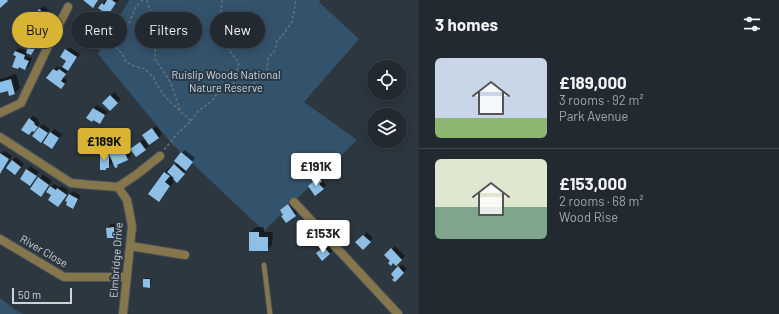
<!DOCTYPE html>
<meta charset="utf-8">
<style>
:root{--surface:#222930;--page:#2a3138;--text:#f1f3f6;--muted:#a2a6ab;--line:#3f454c;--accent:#d9b334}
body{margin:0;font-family:Barlow,sans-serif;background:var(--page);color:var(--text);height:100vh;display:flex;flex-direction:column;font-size:15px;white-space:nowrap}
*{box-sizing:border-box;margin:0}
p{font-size:13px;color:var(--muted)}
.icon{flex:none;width:22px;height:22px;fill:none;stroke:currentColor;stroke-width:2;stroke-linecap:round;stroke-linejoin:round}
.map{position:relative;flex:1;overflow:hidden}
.details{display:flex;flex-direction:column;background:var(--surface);width:360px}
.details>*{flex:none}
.banner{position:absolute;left:12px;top:12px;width:347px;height:36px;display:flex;gap:8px}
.buttons{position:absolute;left:367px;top:60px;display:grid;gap:8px}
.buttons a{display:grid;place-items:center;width:40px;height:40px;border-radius:50%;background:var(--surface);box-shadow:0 2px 10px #0003,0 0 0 1px var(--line);font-size:20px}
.scale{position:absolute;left:12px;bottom:10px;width:60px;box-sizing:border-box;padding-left:4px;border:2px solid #cdd3d9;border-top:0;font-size:11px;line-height:14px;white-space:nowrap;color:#cdd3d9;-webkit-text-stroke:3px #2d3740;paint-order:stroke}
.price{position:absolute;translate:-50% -34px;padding:0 9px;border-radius:4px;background:#fff;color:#222;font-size:13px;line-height:26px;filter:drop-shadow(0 1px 2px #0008)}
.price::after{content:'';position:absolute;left:50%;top:24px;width:12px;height:9px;margin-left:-6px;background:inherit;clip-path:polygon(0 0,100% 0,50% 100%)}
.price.active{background:var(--accent);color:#111}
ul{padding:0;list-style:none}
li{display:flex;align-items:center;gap:12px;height:100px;padding:0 16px}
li+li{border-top:1px solid var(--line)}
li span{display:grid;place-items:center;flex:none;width:112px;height:80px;border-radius:6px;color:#555}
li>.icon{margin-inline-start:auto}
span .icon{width:48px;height:48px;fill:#fffc;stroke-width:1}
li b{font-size:17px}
h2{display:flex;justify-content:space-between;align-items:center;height:48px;padding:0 16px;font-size:17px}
.pill{padding:0 14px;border-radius:18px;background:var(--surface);box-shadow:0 2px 10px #0003,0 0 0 1px var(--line);font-size:14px;line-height:36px}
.pill.active{background:var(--accent);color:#111}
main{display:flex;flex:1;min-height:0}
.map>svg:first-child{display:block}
.green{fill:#33526b}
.shadow{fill:#0007;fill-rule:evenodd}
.building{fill:#8dbfe7}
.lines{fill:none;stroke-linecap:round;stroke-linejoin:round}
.lane-casing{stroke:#4a535c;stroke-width:6}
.street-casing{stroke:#4a535c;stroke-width:10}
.path{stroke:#666f77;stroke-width:1.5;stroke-dasharray:3 2;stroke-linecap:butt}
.lane{stroke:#85764c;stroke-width:4.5}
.street{stroke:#85764c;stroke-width:8}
.labels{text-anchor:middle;stroke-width:4;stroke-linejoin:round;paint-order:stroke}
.park-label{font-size:11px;fill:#c0dbf2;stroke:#2d3740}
.street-label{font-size:11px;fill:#cdd3d9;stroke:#2d3740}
</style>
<main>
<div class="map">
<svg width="419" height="314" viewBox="0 0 419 314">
<rect width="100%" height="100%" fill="#2d3740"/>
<!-- green -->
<path class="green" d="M129,0h191l-1,2 40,37 -55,63 53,38 -93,91 -92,-87 -74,-90z
M0,298l17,13 7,3h-24z"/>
<!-- shadow -->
<path class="shadow" d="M106,0l1,1 1,-1h11l-11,13 -6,-9z
M43,6l11,8 -10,12 -5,-3 -1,1 -9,-9 3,-3 4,3z
M86,24l7,4 -2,3 3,2 -5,8 -15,-5 4,-6z
M28,29l11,5 -5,10 3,2 -2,5 -4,3 -3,-2 -2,4 6,2 -3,8 -4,3 -10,-18 4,-3 8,3 3,-5 -5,-14z
M69,47l11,7 -17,23 4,3 -2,4 -17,-6 9,-12 4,2 2,-2 4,-6 -1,-10z
M16,74l4,14 -5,5 -5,1 -1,-4 -9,2v-13z
M114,92l7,7 -11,11 -6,-7z
M97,105l11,7 -9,11 -6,-4 -5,-1 6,-10z
M33,116l5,3 -1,1 3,3 -3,5 -5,2 -2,-11z
M43,124l7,5 -5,9 -6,-11z
M156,126l6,8 -4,4 -11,-6z
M54,129l8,5 -10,14 -8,-5z
M144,139l5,7 -4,3 -10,-3z
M125,142l6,13 -3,4 -7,3 -4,4 -4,-4 -8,7 -4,-13 3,-4h8l4,-3v-1l3,-3z
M185,150l10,8 -15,20 -5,2 -11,15 -5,5 -10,-7 16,-21 5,-5 2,1 5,-5 4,-10zM171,174l4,4 -1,1 -4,-3z
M5,151l7,5 -8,12 -3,4 -1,-20 2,1z
M16,157l8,7 -9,10 -3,-14z
M30,166l9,6 -6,9 -3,4 -9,-6 6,-9z
M43,174l9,7 -11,14 -9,-6z
M323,175l2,2 -3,3 4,5 -3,3 -10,-5z
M54,184l6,3 2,-1 7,5 -7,11 -10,-7 -1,-8z
M73,191l8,5 -5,8 -3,4 -5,-6 1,-8z
M292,202l7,10 -13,10 -2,-8 1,-7z
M111,224h6l1,9 -3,4 -8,-9z
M256,227h8v5h9l-1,13 -5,5 -17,-18z
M367,232l6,6 -10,11 -6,-7z
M328,244l5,6 -4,4 -8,-4z
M395,246l10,10 -9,9 -10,-10z
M402,264l5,5 -12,12 1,-3 -4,-4z
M146,278h5v7l-2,2 -5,-8z"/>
<!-- building -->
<path class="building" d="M0,0h7l1,1 -8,7z
M83,0h15l-5,8z
M107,0h5l4,3 -8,12 -10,-7 4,-5 2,2z
M39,9l12,9 -7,10 -5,-4 -1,2 -12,-9 2,-3 5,4z
M82,26l8,6 -1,3 3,2 -7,8 -12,-9 4,-7 2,2z
M24,32l13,6 -5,10 3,1 -4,6 -5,-2 2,-6 -9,-5z
M65,49l12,8 -9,14 -6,-4 4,-6 -6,-4z
M15,51l10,4 -1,4 5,2 -4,9 -6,-3 -1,2 -6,-2 4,-11 -3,-1z
M53,69l4,2 2,-2 7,5 -5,7 4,3 -4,5 -15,-11z
M11,79l4,15 -6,2 -1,-5 -8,2v-11z
M110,95l8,8 -8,8 -8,-8z
M93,108l12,7 -5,9 -7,-4 -1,2 -6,-4z
M29,118l6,5 -1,1 4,3 -4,5 -2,-1 -3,4 -8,-5z
M39,127l9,6 -7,10 -9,-7z
M152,128l7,10 -10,7 -7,-10z
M50,132l9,6 -7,11 -9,-6z
M140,142l6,8 -10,7 -6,-8z
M122,145l6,15 -11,5 1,2 -3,1 -6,-14 7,-3 -2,-3z
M181,152l12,10 -7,9 -12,-10z
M0,153l9,6 -9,15z
M100,155h9v13h-3v2h-6z
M12,160l9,7 -6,8 -9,-7z
M174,164l11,10 -8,9 -4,-4 1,-1 -7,-6z
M26,169l11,7 -7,10 -10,-7z
M164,172l6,4 -5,6 5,4 -11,16 -11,-8z
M38,177l11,8 -8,12 -11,-8z
M319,177l3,4 -3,3 5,5 -9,7 -7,-10z
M50,186l6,4 1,-2 10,7 -9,12 -10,-7 3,-5 -5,-3z
M69,194l9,5 -5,10 -7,-4 1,-3 -2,-1z
M288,204l8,12 -10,7 -5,-7 2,-1 -3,-5z
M114,227l1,11h-8l-1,-10z
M249,232h10v5h9v14h-19z
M363,235l8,7 -8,8 -8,-8z
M324,247l6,7 -8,7 -6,-8z
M391,248l11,12 -6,6 -3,-3 -2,3 -3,-3 2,-2 -6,-6z
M398,266l6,7 -9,9 -3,-2 2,-2 -3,-4z
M143,279h7v9l-7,-1z"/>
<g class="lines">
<defs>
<path id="lane" d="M264,265l6,49"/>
<path id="street" d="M0,113l21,-10 30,-63 17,-33
M0,137l71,46 21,2 26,2 18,-12 24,-19
M118,187l9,13 5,26 -9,88
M294,202l104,112
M0,239l64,38h63
M130,246l55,9"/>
</defs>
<!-- lane casing -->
<use href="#lane" class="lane-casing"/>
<!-- street casing -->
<use href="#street" class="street-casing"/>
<!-- path -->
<path class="path" d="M143,0l-7,6 -6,15 -14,26 7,8 3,7 8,4 11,3 8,8 6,11 7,10 25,23 -14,13 -13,16
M147,0l9,29 -1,30 15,22 10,29
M222,0l-3,37 20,26 -7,27
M191,121l7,-10 14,-10 4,-6 8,-3 18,-4 10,-3 9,-6 6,-9 1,-11 7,-9 2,-9 5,-5 10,-14 4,-22"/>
<!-- lane -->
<use href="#lane" class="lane"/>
<!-- street -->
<use href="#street" class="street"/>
</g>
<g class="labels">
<!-- park labels -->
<g class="park-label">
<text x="226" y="79">Ruislip Woods National<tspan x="226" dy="13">Nature Reserve</tspan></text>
</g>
<!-- street labels -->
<g class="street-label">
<text transform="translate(44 251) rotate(30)" y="4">River Close</text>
<text transform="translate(116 260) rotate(-86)" y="4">Elmbridge Drive</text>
</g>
</g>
</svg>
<div class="buttons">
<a><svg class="icon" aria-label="locate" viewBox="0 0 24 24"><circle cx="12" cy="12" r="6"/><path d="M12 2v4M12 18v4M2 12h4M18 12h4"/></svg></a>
<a><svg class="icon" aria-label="layers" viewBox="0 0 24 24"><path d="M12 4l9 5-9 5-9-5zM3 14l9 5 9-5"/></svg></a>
</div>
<div class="scale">50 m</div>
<b class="price active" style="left:104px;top:162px">£189K</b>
<b class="price" style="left:316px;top:187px">£191K</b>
<b class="price" style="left:323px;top:254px">£153K</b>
<div class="banner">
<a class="pill active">Buy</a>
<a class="pill">Rent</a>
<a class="pill">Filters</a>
<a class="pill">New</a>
</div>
</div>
<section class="details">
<h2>3 homes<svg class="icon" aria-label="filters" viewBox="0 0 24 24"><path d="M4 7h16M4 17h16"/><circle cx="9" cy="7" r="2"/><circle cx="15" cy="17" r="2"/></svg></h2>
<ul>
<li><span style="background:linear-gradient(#c9d6e8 75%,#8fb573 0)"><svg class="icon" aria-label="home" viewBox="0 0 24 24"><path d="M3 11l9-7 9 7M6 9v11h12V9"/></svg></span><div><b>£189,000</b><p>3 rooms · 92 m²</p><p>Park Avenue</p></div></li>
<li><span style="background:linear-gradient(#dfe7d0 60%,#7fa58c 0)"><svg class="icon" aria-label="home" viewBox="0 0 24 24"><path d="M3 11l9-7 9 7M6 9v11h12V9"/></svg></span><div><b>£153,000</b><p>2 rooms · 68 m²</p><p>Wood Rise</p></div></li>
</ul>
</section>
</main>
